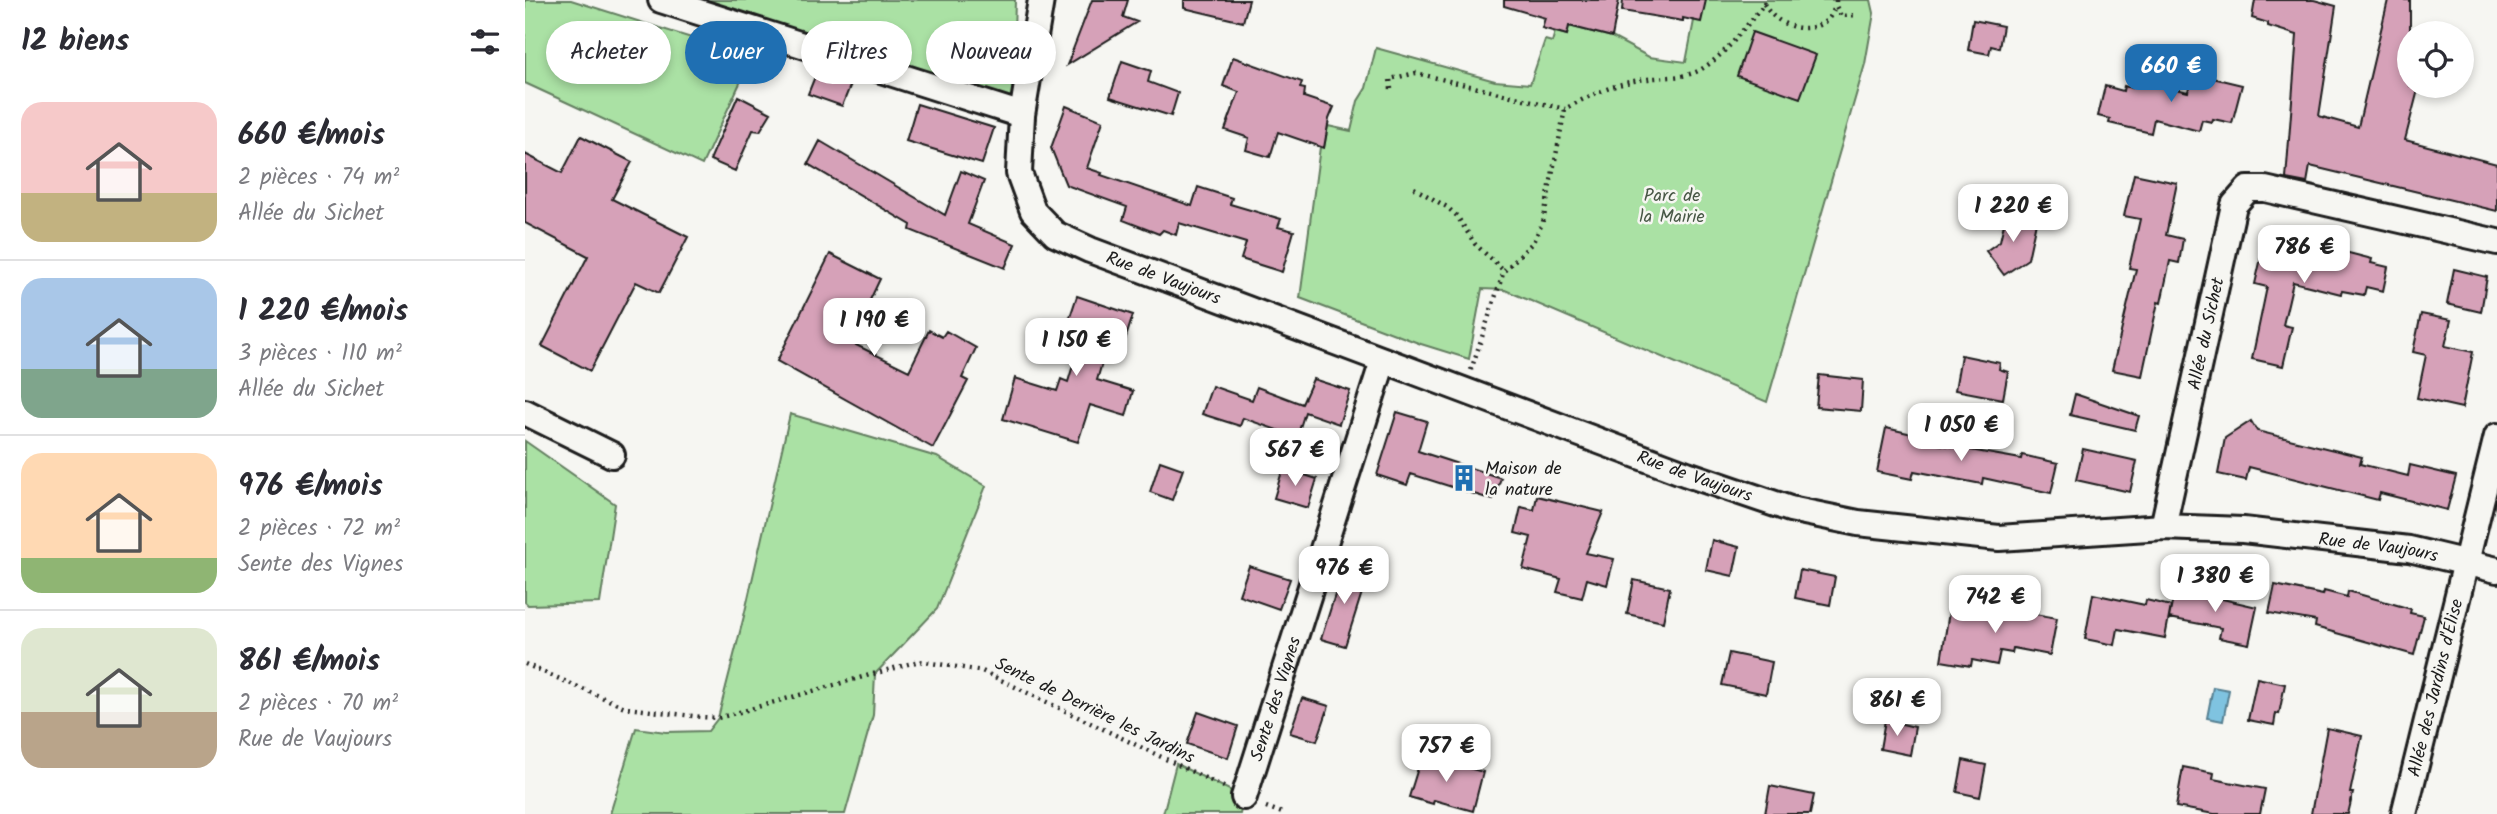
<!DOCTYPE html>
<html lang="fr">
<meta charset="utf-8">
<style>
:root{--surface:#fff;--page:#f2f2f3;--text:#2b2b33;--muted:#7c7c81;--line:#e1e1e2;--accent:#1f6fb2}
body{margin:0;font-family:Kalam,sans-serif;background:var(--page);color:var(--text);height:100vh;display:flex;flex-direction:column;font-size:26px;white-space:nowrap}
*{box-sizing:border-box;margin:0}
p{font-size:23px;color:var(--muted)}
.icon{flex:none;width:38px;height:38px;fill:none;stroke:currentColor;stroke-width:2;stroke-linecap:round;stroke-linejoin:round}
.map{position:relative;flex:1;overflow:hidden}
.sheet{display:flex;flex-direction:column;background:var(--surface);width:525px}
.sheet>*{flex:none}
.hud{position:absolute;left:21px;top:21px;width:665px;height:63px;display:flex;gap:14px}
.tools{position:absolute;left:1872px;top:21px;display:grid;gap:14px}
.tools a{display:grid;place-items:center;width:77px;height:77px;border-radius:50%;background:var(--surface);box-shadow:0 4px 10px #0003;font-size:35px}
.price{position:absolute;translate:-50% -60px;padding:0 16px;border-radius:14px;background:#fff;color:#222;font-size:23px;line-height:46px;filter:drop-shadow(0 2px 4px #0008)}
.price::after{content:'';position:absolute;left:50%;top:42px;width:21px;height:16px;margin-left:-10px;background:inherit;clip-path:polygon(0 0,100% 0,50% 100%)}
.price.current{background:var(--accent);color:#fff}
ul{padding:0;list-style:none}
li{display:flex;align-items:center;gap:21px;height:175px;padding:0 21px}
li+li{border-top:2px solid var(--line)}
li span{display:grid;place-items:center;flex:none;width:196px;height:140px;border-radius:21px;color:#555}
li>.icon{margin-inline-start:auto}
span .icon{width:84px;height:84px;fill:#fffc;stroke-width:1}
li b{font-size:30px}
h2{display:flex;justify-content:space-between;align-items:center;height:84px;padding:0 21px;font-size:30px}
.pill{padding:0 24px;border-radius:32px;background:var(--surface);box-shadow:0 4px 10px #0003;font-size:24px;line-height:63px}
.pill.current{background:var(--accent);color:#fff}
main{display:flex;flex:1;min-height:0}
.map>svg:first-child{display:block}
.green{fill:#aae1a4;stroke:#637e60;stroke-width:2}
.water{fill:#7fc3e0;stroke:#578092;stroke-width:2}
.building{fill:#d6a1b8;stroke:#1c1c1c;stroke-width:2}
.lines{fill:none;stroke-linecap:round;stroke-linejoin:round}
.minor-casing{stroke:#1c1c1c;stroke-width:30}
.path{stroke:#1c1c1c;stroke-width:4.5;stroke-dasharray:2 5;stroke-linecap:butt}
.minor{stroke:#f6f6f2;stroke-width:24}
.labels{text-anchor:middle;stroke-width:5;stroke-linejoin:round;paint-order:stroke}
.park-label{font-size:18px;fill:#475745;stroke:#f6f6f2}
.street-label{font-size:18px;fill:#1c1c1c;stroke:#f6f6f2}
.poi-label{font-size:18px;fill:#1c1c1c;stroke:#f6f6f2;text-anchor:start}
</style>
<main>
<section class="sheet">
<h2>12 biens<svg class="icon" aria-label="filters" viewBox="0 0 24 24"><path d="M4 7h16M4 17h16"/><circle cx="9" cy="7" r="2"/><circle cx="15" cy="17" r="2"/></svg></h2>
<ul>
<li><span style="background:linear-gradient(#f6c9c9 65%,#c2b280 0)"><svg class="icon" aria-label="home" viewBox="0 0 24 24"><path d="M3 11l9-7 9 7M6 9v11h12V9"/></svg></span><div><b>660 €/mois</b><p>2 pièces · 74 m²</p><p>Allée du Sichet</p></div></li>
<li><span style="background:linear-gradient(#a9c7e8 65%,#7fa58c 0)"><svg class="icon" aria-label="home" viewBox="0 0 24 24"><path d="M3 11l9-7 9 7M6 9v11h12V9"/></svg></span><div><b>1 220 €/mois</b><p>3 pièces · 110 m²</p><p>Allée du Sichet</p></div></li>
<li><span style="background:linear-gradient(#ffd9b3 75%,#8fb573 0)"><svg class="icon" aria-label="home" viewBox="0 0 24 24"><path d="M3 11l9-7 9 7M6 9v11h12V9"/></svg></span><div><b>976 €/mois</b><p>2 pièces · 72 m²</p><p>Sente des Vignes</p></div></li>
<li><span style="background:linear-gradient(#dfe7d0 60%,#b9a48a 0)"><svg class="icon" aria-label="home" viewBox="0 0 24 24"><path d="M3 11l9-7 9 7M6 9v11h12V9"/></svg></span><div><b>861 €/mois</b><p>2 pièces · 70 m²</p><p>Rue de Vaujours</p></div></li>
</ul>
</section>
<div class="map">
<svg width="1972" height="814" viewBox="0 0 1972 814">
<rect width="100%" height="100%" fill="#f6f6f2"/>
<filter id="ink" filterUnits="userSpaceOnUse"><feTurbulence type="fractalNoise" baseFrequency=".0143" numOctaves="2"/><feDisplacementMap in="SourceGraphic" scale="14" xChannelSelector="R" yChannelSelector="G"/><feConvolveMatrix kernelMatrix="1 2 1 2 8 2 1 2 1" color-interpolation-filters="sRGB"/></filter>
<g filter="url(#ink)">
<!-- green -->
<path class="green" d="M0,0h46l181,57 -50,108 -177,-82z
M179,0h311l-3,100z
M1173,0h173l3,13 -9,51 -98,338 -262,-112 -23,-1 -13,70 -48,-15 -121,-46 20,-151 4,1 4,-22 23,5 7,-30 8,-13 10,-40 119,33 35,3 15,-44 7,2 3,-10 12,3 2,-9 43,11 37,20 37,5z
M265,414l147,43 49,29 -49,123 -62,65 -2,41 -28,99h-235l26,-86 30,4 42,-1 10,-13 26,-102z
M0,441l90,63 -15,99 -72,2 -3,-3z
M651,764l68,33 -4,17h-77z"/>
<!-- water -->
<path class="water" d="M1688,687l16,3 -6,31 -16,-3z"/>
<!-- building -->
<path class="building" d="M567,0h36l-5,17 14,5 -70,43z
M659,0h65l-6,22 -59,-14z
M979,0h115l-7,37 -43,-11 -2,9 -25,-7 3,-10 -41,-12z
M1098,0h83l-5,22 -18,-4v3l-61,-10z
M1730,0h59l22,6 -17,110 39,11 30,-127h22v86h9l-14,54 92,24v47l-187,-45 -3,17 -21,-4 11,-144 -29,-9v-3l-16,-5z
M1448,20l30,6 -4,22 -8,-2 -2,8 -21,-4z
M1227,32l64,23 -16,43 -63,-22z
M708,57l69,25 -2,6 5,1 -1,8 30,10 -5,12 -5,29 -46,-16 -8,25 -24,-7 3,-12 -24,-8 14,-38 -16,-6z
M597,61l29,10 -3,11 30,11 -7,23 -61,-19z
M1667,73l50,12 -10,38 -19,-4 -1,3 -10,-2 -3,11 -45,-12 -3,14 -42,-10 1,-4 -12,-3 7,-30 18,5 1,-5 8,2 3,-9 53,13z
M291,74l35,10 -9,22 -34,-12z
M213,96l33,17 -11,18 -7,-1 -18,41 -25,-11z
M392,104l77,24 -12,36 -76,-23z
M541,106l37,15 -16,47 15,5 -1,2 91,31 6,-19 34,11 -2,6 51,15 -3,8 16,4 -12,41 -41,-13 5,-16 -67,-20 -3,12 -13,-5 -4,4 -36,-14 4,-13 -61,-22 -15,-37z
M56,136l51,26 -20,37 76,38 -29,56 -23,-11 -46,89 -48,-25 46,-90 -63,-33v-69l37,19z
M295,141l125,74 16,-44 23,10 -16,43 47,20 -10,24 -95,-38 1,-5 -103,-61z
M1609,174l43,9 -11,52 17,4 -4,24 -9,-2 -9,42 -3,-1 -16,74 -30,-6 24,-101 -7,-1 11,-49 -16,-3z
M1481,215l30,7 -8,37 -24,16 -18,-24 14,-10z
M1742,232l105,27 -1,4 17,4 -5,24 -17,-4 -2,8 -22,-4 -1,3 -48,-12 -10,43 9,2 -9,39 -31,-7 15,-72 -12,-3z
M305,254l50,25 -30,63 59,29 20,-41 13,7 4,-6 30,17 -14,30 6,3 -35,67 -156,-87z
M1929,269l33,8 -6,35 -34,-8z
M552,296l56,19 -10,32 -15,-4 -11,37 36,11 -7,25 -36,-11 -12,37 -75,-23 12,-41 42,13 4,-12 7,3 15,-50 -16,-6z
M1896,314l30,6 -6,26 28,6 -11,56 -45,-10 9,-43 -13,-3z
M1436,355l39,8 -1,6 9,3 -5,27 -48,-9z
M1294,375l44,5 -2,31 -45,-4z
M788,379l37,12 -11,33 -34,-12 -8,25 -54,-19 -3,8 -38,-12 10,-28 40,14 5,-13 45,17z
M1550,394l64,22 -4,14 -65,-15z
M872,412l30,9 -9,30 83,27 -8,22 -82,-26 -4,11 -30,-10z
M1726,421l6,10 105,26 -2,7 48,12 2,-11 46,11 -9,34 -67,-17 -2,7 -129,-33 -3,13 -28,-6 7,-36z
M1361,428l35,8 -1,5 101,18 1,-4 36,8 -7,30 -68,-15 -1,6 -68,-13 -2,8 -35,-7z
M1558,449l54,12 -7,31 -54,-12z
M635,461l23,8 -11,31 -22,-8z
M758,468l34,11 -9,29 -34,-10z
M1012,496l66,16 -17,41 28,6 -7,26 -20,-6 -5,19 -25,-6 4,-13 -38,-10 8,-32 -16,-4 6,-26 13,3z
M1187,540l27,7 -6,29 -27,-6z
M820,563l19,6 -4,12 5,2 -20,63 -24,-7z
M724,566l41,13 -11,30 -40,-14z
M1275,570l35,7 -5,28 -35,-7z
M1109,580l36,8 -7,34 -36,-8z
M1750,585l48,10 1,-4 23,6 1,-6 63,18 -1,4 14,3 -10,39 -99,-28 1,-6 -47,-8z
M1650,588l82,19 -8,37 -30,-6 2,-10 -52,-10z
M1568,594l52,11 1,-5 25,6 -6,32 -47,-9 -3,16 -30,-6z
M1425,606l50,8 7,-5 50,9 -7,37 -37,-7 -1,5 -12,-2 -3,14 -25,-5 -1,6 -30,-5z
M1204,653l43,9 -6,32 -44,-9z
M1732,678l28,6 -6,30 -3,-1 -2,12 -26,-5z
M777,698l27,8 -12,35 -27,-8z
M673,712l40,14 -10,32 -41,-14z
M1360,720l30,7 -5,28 -30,-6z
M1802,728l35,8 -12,57h3l-5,21h-37z
M897,755l61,17 -10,39 -39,-11 -1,4 -24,-7z
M1438,760l23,5 -6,32 -23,-5z
M1658,767l31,6 -1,6 52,10 -5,25h-46l-38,-7z
M1245,786l44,9 -4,19h-45z"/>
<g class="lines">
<defs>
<g id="minor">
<path d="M136,0l361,115"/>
<path id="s1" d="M516,0l-19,115 -3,58 14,38 22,23 35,16 597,224 103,35 68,14 141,15 164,-11 80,3 166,19 88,21"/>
<path d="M0,412l87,43"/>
<path id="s2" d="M1638,527l71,-322 14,-16h17l232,53"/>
<path id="s3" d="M719,797l139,-436"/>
<path id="s4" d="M1879,814l93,-378"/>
</g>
</defs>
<!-- minor casing -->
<use href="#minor" class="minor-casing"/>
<!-- path -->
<path class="path" d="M1311,0v6l5,10 16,-1
M1239,4c11,21 42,33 63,16 4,-3 6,-10 9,-14
M866,89l-1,-10 26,-6 149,36
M889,188l33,19 10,9 18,28 29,27
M946,370l33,-99 29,-29 10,-20 22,-113c25,-14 53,-27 82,-30 18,-3 36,0 53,-9 26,-15 45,-43 64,-66l1,-4
M0,664l102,44 74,9 17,1 18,-5 183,-52 63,10 242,116
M741,807l19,7"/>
<!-- minor -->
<use href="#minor" class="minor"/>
</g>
</g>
<!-- icons -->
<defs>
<symbol id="building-bare" viewBox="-9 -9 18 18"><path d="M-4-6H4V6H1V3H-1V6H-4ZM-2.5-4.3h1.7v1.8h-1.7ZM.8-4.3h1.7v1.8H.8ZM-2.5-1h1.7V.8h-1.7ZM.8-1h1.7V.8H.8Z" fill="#1f6fb2" stroke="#f6f6f2" stroke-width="2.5" paint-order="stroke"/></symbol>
</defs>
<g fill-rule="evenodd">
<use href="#building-bare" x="920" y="459" width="38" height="38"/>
</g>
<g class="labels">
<!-- park labels -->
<g class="park-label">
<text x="1147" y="201">Parc de<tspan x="1147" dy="21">la Mairie</tspan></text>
</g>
<!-- street labels -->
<g class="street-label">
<text dy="6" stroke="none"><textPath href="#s1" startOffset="364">Rue de Vaujours</textPath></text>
<text dy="6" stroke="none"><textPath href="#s2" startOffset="198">Allée du Sichet</textPath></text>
<text dy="6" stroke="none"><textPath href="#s1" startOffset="931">Rue de Vaujours</textPath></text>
<text dy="6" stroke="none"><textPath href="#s1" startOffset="1624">Rue de Vaujours</textPath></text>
<text dy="6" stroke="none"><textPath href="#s4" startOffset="130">Allée des Jardins d'Élise</textPath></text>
<text dy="6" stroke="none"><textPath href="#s3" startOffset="103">Sente des Vignes</textPath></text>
<text transform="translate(570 710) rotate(26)" y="6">Sente de Derrière les Jardins</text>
</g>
<!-- poi labels -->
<g class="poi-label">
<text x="960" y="474">Maison de<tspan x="960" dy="21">la nature</tspan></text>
</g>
</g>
</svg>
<div class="tools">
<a><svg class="icon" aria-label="locate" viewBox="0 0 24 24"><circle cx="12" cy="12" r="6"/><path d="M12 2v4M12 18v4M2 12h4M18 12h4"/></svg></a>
</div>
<b class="price current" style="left:1646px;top:104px">660 €</b>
<b class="price" style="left:1488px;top:244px">1 220 €</b>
<b class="price" style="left:1779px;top:285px">786 €</b>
<b class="price" style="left:349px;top:358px">1 190 €</b>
<b class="price" style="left:551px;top:378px">1 150 €</b>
<b class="price" style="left:1436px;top:463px">1 050 €</b>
<b class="price" style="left:770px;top:488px">567 €</b>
<b class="price" style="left:819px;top:606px">976 €</b>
<b class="price" style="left:1690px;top:614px">1 380 €</b>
<b class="price" style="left:1470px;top:635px">742 €</b>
<b class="price" style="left:1372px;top:738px">861 €</b>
<b class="price" style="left:921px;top:784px">757 €</b>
<div class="hud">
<a class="pill">Acheter</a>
<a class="pill current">Louer</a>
<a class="pill">Filtres</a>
<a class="pill">Nouveau</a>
</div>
</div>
</main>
